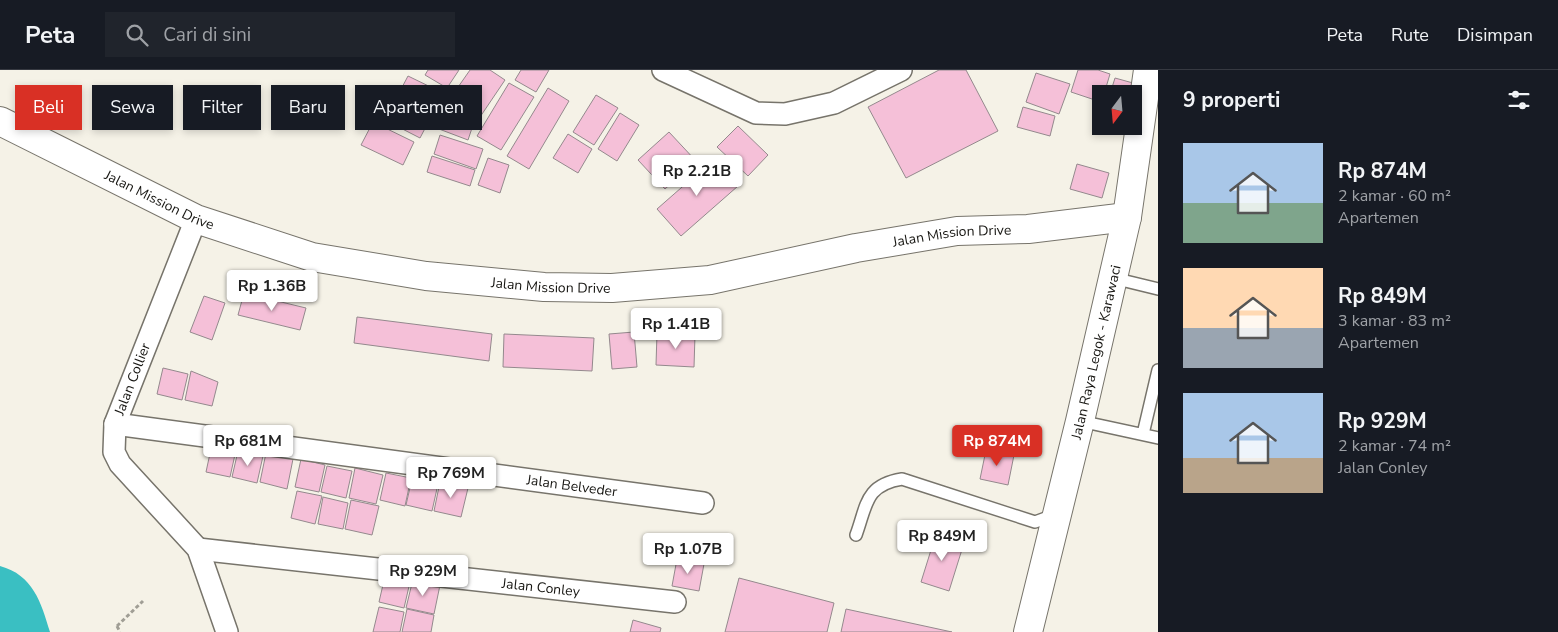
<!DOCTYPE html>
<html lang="id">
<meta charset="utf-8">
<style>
:root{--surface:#171b24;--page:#20242c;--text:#f1f3f6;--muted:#9ea1a6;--line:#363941;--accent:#d93025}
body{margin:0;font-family:"Nunito Sans",sans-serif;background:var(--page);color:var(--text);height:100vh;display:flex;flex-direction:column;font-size:19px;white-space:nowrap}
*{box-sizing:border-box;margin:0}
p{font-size:16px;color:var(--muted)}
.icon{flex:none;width:28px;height:28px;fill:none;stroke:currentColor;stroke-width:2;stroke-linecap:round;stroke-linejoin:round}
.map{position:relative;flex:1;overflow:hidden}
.side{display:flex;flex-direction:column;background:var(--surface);width:400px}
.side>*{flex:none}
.hud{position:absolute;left:15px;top:15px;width:475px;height:45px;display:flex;gap:10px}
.needle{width:32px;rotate:196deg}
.fabs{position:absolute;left:1092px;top:15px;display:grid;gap:10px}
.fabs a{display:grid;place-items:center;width:50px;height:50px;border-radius:0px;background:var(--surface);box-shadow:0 2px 8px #0003;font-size:25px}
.price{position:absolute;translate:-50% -42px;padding:0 11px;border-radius:5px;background:#fff;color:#222;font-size:16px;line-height:32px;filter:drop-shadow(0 1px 2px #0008)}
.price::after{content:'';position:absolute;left:50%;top:30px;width:15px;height:11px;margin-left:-8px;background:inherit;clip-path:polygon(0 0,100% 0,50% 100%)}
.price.current{background:var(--accent);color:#fff}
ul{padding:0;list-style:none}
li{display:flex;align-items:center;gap:15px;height:125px;padding:0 25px}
li span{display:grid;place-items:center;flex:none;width:140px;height:100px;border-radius:0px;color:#555}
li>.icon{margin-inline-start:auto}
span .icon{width:60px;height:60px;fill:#fffc;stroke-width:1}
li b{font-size:21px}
h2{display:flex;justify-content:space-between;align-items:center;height:60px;padding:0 25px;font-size:21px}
.chip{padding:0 18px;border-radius:0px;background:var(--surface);box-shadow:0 2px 8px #0003;font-size:18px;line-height:45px}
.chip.current{background:var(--accent);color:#fff}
header{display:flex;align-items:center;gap:30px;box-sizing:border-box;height:70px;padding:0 25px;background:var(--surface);border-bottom:1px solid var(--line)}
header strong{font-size:24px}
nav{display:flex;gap:28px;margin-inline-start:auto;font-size:18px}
.search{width:350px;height:45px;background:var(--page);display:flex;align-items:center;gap:12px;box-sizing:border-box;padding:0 18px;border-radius:0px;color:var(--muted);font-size:19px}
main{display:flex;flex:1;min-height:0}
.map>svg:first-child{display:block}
.water{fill:#3abfc2}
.building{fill:#f5c0d8;stroke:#94898d}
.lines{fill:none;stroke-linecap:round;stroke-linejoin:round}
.service-casing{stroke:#77746b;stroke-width:14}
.minor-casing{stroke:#77746b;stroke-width:24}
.tertiary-casing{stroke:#77746b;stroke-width:30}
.primary-casing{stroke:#77746b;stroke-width:30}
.path{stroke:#a09e95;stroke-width:3;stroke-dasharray:4 2.5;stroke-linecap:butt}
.service{stroke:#fff;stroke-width:11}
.minor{stroke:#fff;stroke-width:21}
.tertiary{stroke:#fff;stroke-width:28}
.primary{stroke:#fff;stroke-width:28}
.labels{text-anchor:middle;stroke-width:5;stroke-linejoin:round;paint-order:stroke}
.street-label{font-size:14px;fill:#171612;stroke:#fff}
</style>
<header>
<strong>Peta</strong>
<div class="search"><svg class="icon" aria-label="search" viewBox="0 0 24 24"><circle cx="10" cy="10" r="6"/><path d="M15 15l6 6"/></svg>Cari di sini</div>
<nav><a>Peta</a><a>Rute</a><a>Disimpan</a></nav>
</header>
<main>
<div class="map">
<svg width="1158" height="562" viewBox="0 0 1158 562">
<rect width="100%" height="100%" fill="#f5f2e7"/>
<!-- water -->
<path class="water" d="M0,496c33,9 41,36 50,66h-50z"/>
<!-- building -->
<path class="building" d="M428,0h31l-12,18 -22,-13z
M470,0h20l15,10 -27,40 -29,-20z
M521,0h28l-13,22 -21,-12z
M939,0h27l32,61 -92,47 -38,-71z
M1078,0h20l12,4 -6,20h-3v8l-30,-10z
M1036,3l34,11 -11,30 -33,-12z
M408,6l35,17 -10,20 -35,-18z
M1115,8l18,5 -3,11h-20z
M509,13l25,14 -33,53 -24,-14z
M548,18l21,13 -40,68 -22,-13z
M596,25l22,13 -24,37 -21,-13z
M391,26l40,21 -11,21 -41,-21z
M1023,37l32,9 -5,20 -33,-9z
M445,42l29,10 -6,18 -29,-11z
M620,43l19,12 -22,36 -19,-12z
M373,52l41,20 -11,23 -42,-20z
M738,56l30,29 -20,21 -31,-29z
M669,62l27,29 -31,28 -27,-29z
M568,64l24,15 -14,24 -25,-15z
M440,65l43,14 -7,20 -42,-15z
M432,86l43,14 -5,16 -43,-14z
M488,88l21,7 -9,28 -22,-8z
M714,89l24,27 -57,50 -24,-27z
M1077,94l32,9 -7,25 -32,-9z
M244,223l62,15 -6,22 -62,-15z
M204,226l21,7 -13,37 -22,-8z
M357,247l135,17 -3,27 -135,-18z
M634,262l3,35 -25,2 -3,-35z
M657,263l38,2 -1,32 -38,-2z
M504,264l90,4 -2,33 -89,-4z
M163,298l25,6 -6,26 -25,-6z
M191,301l27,11 -6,24 -27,-6z
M212,374l24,6 -6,27 -24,-5z
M986,380l28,5 -6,30 -28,-6z
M238,381l25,5 -6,27 -25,-6z
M266,383l27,6 -6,30 -27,-7z
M301,389l24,6 -6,27 -24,-5z
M327,396l25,5 -6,27 -25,-6z
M355,398l28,7 -7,29 -27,-6z
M386,403l25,5 -6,28 -25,-6z
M412,409l26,5 -6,27 -26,-6z
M440,412l28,6 -7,29 -27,-6z
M297,421l25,5 -7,28 -24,-6z
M323,427l25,6 -5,26 -25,-5z
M351,430l28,6 -7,29 -27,-6z
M936,464l28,9 -15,48 -28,-9z
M677,489l27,5 -5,27 -27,-5z
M385,506l25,6 -6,26 -25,-6z
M739,508l95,25 -7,29h-102z
M413,509l27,6 -6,29 -28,-6z
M379,537l25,5 -4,20h-27z
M407,539l27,6 -3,17h-29z
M846,539l106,23h-111z
M633,550l28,8 -1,4h-30z"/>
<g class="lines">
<defs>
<path id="service" d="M1113,208l45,11
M1080,351l78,17
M1143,364l15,-64
M856,465c11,-30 9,-50 46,-56l133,43 19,-7"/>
<g id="minor">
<path d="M663,0l93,43 29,1 49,-11 67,-33"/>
<path d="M196,149l-81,205 -1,28 6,12 78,85 29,83"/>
<path id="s1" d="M115,354l588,79"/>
<path id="s2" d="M198,479l477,53"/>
</g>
<g id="tertiary">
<path id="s3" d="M0,51l196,98 116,38 114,19 118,11 68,1 98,-8 146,-32 101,-17 71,-2 99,-12"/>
</g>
<g id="primary">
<path id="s4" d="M1028,562l52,-211 47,-204 21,-147"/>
</g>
</defs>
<!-- service casing -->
<use href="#service" class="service-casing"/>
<!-- minor casing -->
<use href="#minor" class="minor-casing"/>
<!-- tertiary casing -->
<use href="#tertiary" class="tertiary-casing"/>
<!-- primary casing -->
<use href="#primary" class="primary-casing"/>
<!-- path -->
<path class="path" d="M117,556l26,-25
M117,556l3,6"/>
<!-- service -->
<use href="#service" class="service"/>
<!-- minor -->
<use href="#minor" class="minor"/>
<!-- tertiary -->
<use href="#tertiary" class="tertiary"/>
<!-- primary -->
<use href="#primary" class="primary"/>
</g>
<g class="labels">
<!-- street labels -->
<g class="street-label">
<text dy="5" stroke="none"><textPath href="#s3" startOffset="178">Jalan Mission Drive</textPath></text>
<text dy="5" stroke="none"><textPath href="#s3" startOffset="988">Jalan Mission Drive</textPath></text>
<text dy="5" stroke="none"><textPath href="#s3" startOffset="582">Jalan Mission Drive</textPath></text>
<text dy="5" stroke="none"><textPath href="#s4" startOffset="288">Jalan Raya Legok - Karawaci</textPath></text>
<text transform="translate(132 309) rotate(-69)" y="5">Jalan Collier</text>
<text dy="5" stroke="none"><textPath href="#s1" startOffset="461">Jalan Belveder</textPath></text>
<text dy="5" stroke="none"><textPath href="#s2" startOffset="345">Jalan Conley</textPath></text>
</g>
</g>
</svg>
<div class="fabs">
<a><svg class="needle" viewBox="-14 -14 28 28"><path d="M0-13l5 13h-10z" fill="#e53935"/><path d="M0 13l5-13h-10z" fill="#9ea1a6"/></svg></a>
</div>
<b class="price" style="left:697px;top:127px">Rp 2.21B</b>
<b class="price" style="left:272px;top:242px">Rp 1.36B</b>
<b class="price" style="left:676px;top:280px">Rp 1.41B</b>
<b class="price" style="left:248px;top:397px">Rp 681M</b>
<b class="price current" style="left:997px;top:397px">Rp 874M</b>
<b class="price" style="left:451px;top:429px">Rp 769M</b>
<b class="price" style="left:942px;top:492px">Rp 849M</b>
<b class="price" style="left:688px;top:505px">Rp 1.07B</b>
<b class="price" style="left:423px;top:527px">Rp 929M</b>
<div class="hud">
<a class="chip current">Beli</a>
<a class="chip">Sewa</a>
<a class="chip">Filter</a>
<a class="chip">Baru</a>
<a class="chip">Apartemen</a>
</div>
</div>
<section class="side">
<h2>9 properti<svg class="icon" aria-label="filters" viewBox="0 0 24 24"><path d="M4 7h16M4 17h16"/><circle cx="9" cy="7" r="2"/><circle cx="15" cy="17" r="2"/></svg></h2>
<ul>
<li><span style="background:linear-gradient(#a9c7e8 60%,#7fa58c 0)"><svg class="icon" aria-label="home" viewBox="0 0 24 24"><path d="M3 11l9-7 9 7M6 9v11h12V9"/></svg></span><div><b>Rp 874M</b><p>2 kamar · 60 m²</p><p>Apartemen</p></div></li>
<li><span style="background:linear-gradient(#ffd9b3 60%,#9aa5b1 0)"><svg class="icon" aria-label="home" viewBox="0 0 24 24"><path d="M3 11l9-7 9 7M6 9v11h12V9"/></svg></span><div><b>Rp 849M</b><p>3 kamar · 83 m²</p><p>Apartemen</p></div></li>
<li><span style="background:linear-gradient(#a9c7e8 65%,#b9a48a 0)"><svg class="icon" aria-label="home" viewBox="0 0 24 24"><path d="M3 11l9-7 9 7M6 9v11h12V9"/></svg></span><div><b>Rp 929M</b><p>2 kamar · 74 m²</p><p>Jalan Conley</p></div></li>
</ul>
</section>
</main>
